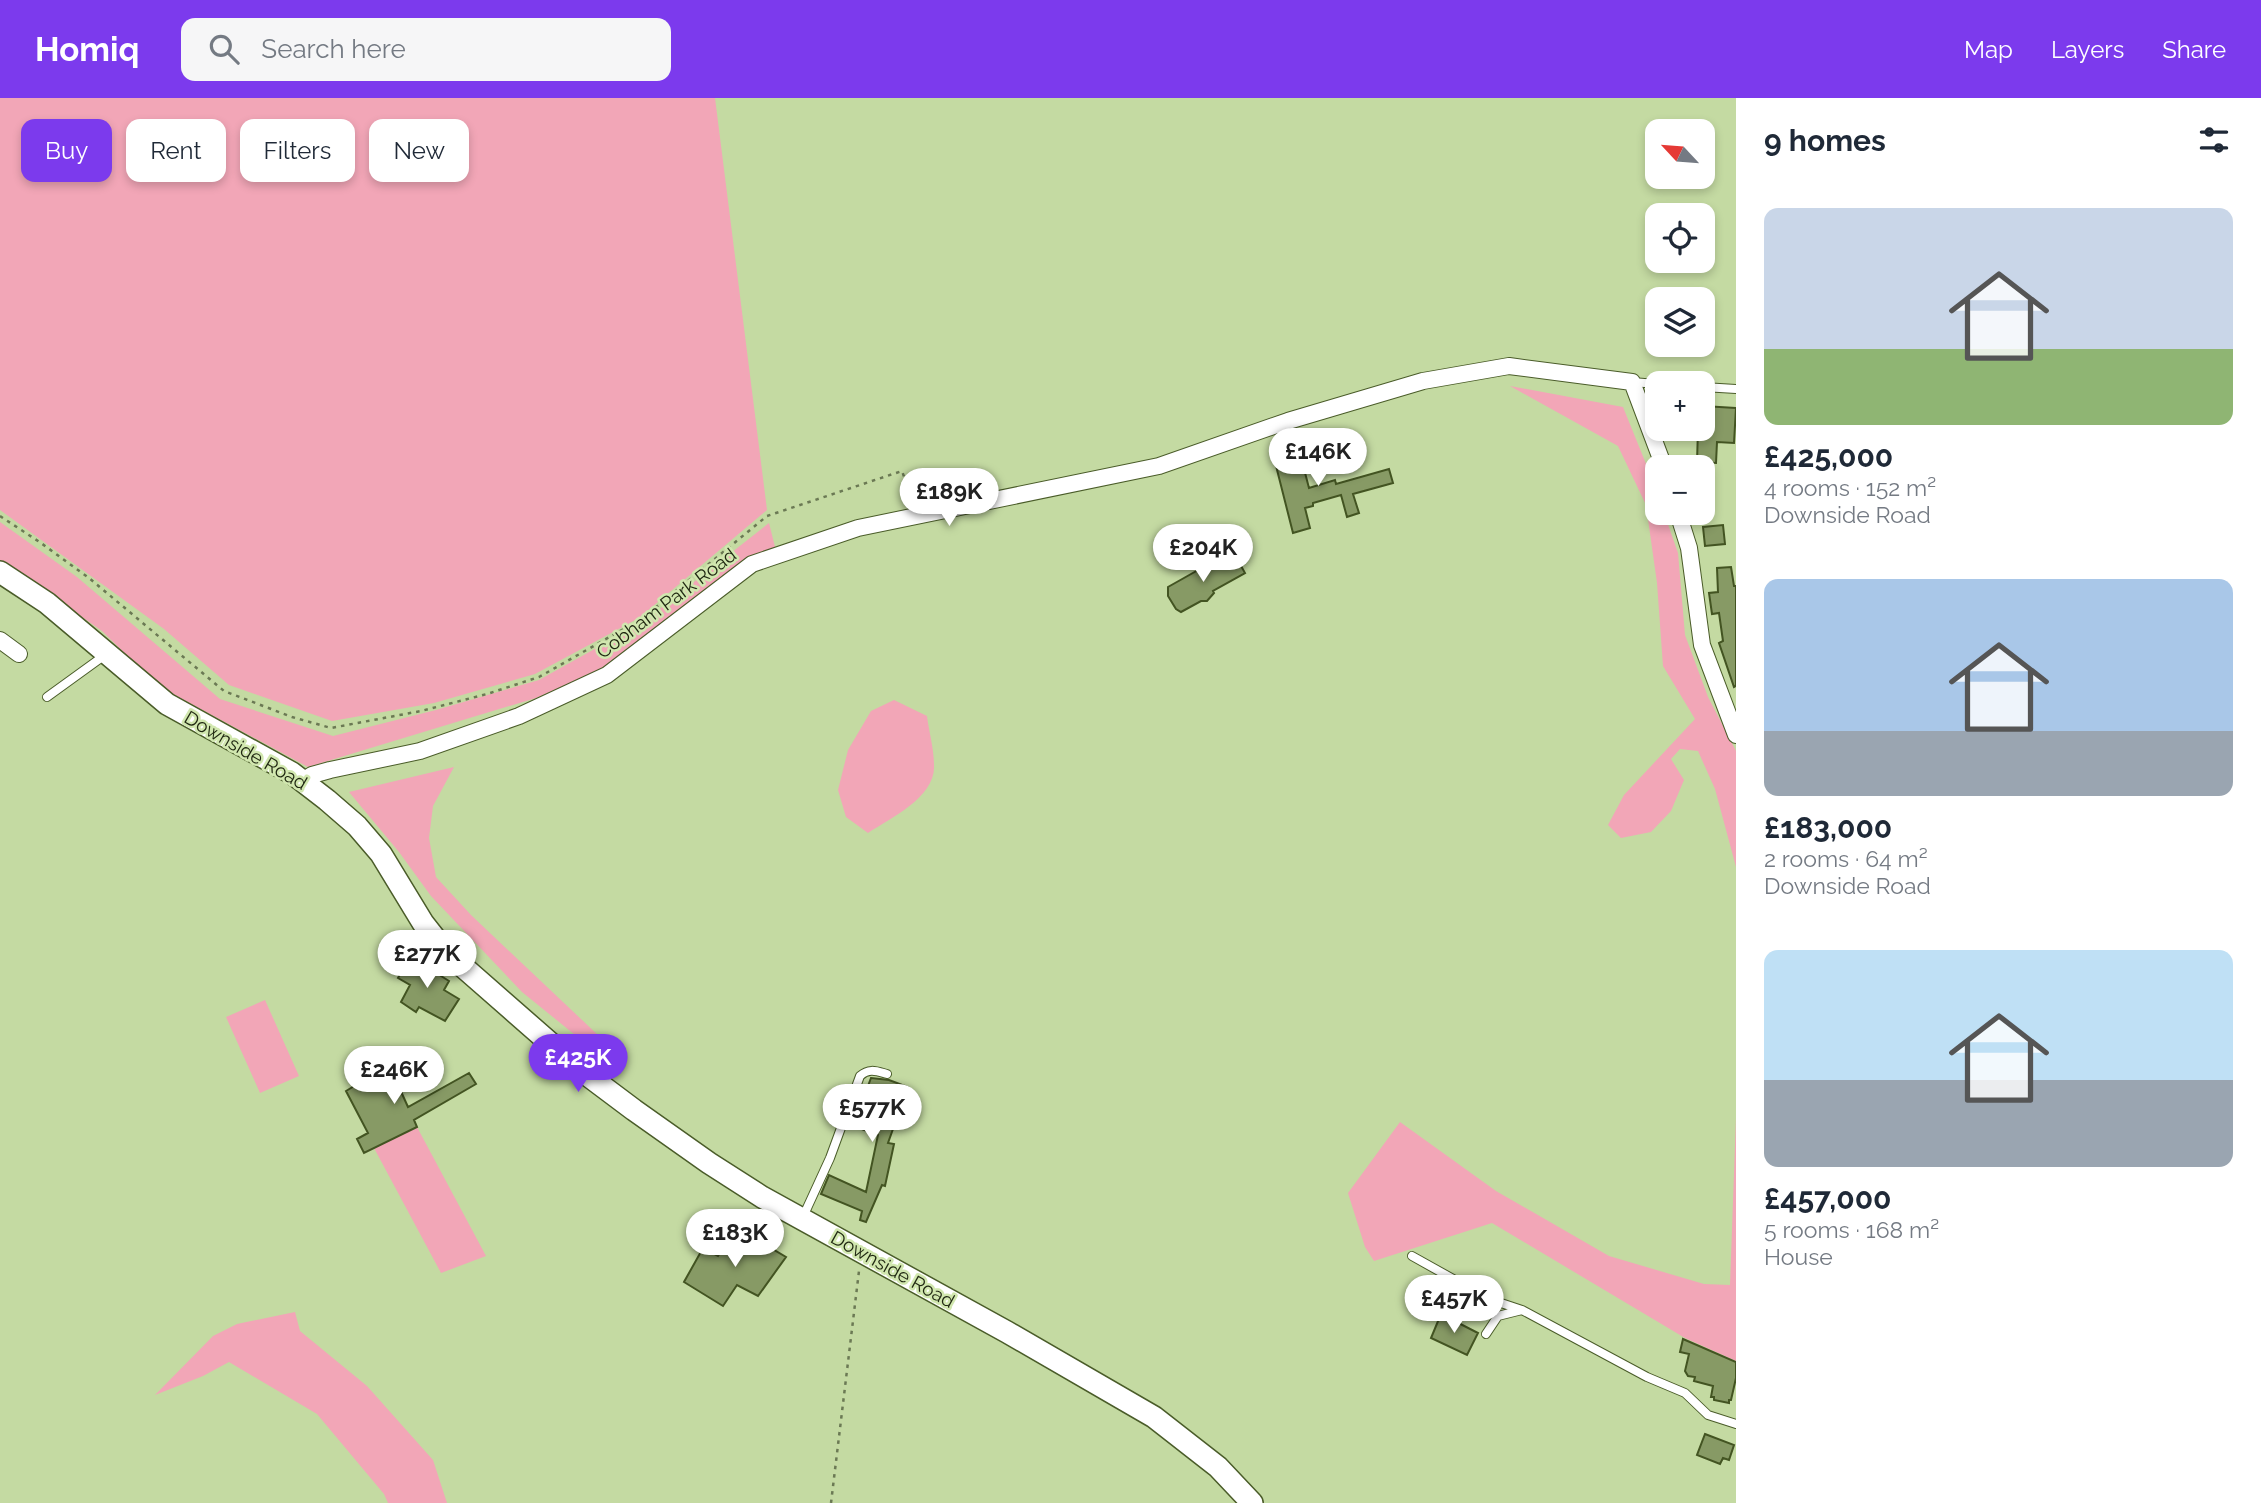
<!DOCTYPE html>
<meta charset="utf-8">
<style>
:root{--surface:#fff;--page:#f6f6f7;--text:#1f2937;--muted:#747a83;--accent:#7c3aed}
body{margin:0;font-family:Raleway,sans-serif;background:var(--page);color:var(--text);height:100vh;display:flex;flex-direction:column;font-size:26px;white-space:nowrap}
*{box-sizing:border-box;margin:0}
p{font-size:23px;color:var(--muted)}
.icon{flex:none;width:38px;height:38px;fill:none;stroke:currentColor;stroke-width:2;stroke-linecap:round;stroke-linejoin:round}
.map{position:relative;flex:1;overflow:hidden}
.drawer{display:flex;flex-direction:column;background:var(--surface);width:525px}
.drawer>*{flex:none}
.top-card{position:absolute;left:21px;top:21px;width:665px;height:63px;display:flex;gap:14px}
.needle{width:46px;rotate:296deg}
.controls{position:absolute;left:1645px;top:21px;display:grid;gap:14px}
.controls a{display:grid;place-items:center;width:70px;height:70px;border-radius:14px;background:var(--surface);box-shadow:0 4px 10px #0003;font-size:35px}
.price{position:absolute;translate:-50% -60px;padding:0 16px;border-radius:24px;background:#fff;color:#222;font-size:23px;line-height:46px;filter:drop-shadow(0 2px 4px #0008)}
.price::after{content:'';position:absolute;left:50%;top:42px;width:21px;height:16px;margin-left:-10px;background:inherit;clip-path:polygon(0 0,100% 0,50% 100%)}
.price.current{background:var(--accent);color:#fff}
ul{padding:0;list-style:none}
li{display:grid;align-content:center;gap:14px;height:371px;padding:0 28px}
li span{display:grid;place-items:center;height:217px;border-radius:14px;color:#555}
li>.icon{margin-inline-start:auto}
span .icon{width:126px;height:126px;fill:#fffc;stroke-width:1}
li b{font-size:30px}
h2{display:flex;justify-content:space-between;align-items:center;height:84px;padding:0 28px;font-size:30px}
.chip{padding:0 24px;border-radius:14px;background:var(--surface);box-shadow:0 4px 10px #0003;font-size:24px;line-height:63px}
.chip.current{background:var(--accent);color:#fff}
header{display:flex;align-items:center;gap:42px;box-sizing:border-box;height:98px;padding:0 35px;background:var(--accent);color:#fff}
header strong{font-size:33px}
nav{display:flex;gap:38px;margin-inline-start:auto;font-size:24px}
.search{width:490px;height:63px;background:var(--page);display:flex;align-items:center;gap:18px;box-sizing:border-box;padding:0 24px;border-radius:14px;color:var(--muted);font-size:26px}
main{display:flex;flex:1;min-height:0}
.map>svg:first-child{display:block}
.green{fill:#f2a6b7}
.building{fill:#879a65;stroke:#435422;stroke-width:2}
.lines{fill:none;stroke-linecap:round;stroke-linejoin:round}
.service-casing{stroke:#4a5c29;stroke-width:10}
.minor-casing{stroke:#4a5c29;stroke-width:18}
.tertiary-casing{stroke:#4a5c29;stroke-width:24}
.path{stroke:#6b7954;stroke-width:2.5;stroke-dasharray:3.5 5;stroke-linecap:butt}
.service{stroke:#fff;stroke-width:8}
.minor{stroke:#fff;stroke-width:16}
.tertiary{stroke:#fff;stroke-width:21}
.labels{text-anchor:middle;stroke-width:5;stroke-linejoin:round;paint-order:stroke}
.street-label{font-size:19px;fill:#1e2610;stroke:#d1e7af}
</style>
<header>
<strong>Homiq</strong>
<div class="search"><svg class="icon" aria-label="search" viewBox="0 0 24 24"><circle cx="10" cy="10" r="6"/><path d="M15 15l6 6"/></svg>Search here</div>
<nav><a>Map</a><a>Layers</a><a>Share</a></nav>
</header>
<main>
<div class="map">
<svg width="1736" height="1405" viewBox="0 0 1736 1405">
<rect width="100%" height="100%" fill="#c4daa2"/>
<!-- green -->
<path class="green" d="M0,0h715l52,412 -128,108 -104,56 -101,29 -102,18 -103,-36 -65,-56 -164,-119z
M1510,288l113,21 34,84v22h7l14,40 7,82 23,62 28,54v116l-21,-78 -17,-38 -18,-2 -9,10 13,21 -13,31 -20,21 -30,6 -13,-13 16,-30 71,-76 -32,-53 -6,-83 -11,-78 -28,-59z
M0,424l77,55 143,122 113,37 103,-26 103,-30 104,-58 126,-99 6,24 -20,8 -149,113 -70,30 -228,69 -150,-81 -56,-55 -78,-55 -24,-12z
M894,602l33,16c2,16 7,33 7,49 2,32 -43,53 -66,68l-22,-16 -8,-27 10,-40 23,-39z
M454,669l-21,39 -4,32 7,39 35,38 147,139 -7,10 -89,-72 -91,-96 -32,-44 -50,-60z
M265,902l34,76 -39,17 -34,-76z
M1736,1020v243l-51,-23 -193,-115 -118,38 -9,-14 -17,-54 52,-71 96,69 113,65 95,28 26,1z
M417,1029l69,129 -45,17 -67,-125z
M295,1214l5,19 67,55 66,74 14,43h-59l-4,-9 -67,-80 -88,-52 -26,14 -48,19 58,-59 24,-12z"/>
<!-- building -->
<path class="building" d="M1703,308l33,2 -2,35 -17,-1 -1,21 -19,-1 1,-33h5z
M1290,345l6,24 7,-2 6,23 26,-8 1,4 53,-15 4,14 -40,11 6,19 -12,4 -6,-22 -28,8v3l-8,2 5,20 -17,5 -20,-79 3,-1 -1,-6z
M1723,427l2,19 -20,2 -2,-19z
M1235,457l10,18 -32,18 1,2 -7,8h-6l-20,11 -5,-3 -8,-13v-9l32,-18 3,4z
M1731,469l3,19h2v100l-2,1 -15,-44 4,-2 -4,-28 -7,1 -3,-21 9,-1 -1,-24z
M411,859l38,24 -5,9 15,9 -14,22 -26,-14 -3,5 -15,-10 9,-17 -12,-7z
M389,967l19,42 61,-34 7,11 -62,36 3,7 -53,26 -7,-14 11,-6 -22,-42z
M871,980l18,2 19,7 -20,56 6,1 -9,42 -3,-1 -16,37 -6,-2 2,-9 -41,-17 8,-19 37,17 12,-57 -25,-9z
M744,1134l42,25 -28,39 -21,-11 -14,21 -39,-24 19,-34 15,8 8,-12 9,6z
M1441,1216l37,19 -11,22 -36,-17z
M1683,1241l53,23v16l-5,22h-2v3l-15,-3v-3h-3l2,-11 -19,-5 1,-4 -7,-1 -3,-5 4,-17 -9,-2z
M1705,1336l29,11 -5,15 -6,-2 -3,6 -23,-9z"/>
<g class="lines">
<defs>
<path id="service" d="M1632,284l25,2
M1703,289l33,2
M47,599l58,-42
M802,1121l28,-61 30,-82c9,-8 16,-5 27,-2
M1412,1158l77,43 33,11 125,67 38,16 23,22 28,9
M1486,1236l12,-18 24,-6"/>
<path id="minor" d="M1678,415l11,35 13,97 34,90
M0,542l19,14
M303,683l9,-6 18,-5 90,-19 99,-35 88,-41 145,-111 106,-36 301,-62 129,-45 135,-40 86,-15 123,16 32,85"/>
<path id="tertiary" d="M0,474l47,31 120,101 125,69 35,27 30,26 24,28 42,69 22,28 137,120 52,39 75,53 53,34 245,135 147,85 64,50 34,36"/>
</defs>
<!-- service casing -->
<use href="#service" class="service-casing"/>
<!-- minor casing -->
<use href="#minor" class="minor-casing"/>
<!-- tertiary casing -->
<use href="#tertiary" class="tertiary-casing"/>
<!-- path -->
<path class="path" d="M0,418l41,27 48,35 135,113 68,26 39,11 90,-17 66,-17 52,-17 104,-59 124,-102 135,-45 11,31
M831,1405l28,-232"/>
<!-- service -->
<use href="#service" class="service"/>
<!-- minor -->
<use href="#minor" class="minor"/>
<!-- tertiary -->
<use href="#tertiary" class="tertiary"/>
</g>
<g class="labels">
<!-- street labels -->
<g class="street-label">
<text transform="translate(666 505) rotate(-37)" y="7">Cobham Park Road</text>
<text transform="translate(246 652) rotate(30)" y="7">Downside Road</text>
<text transform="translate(893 1171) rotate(29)" y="7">Downside Road</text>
</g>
</g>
</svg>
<div class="controls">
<a><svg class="needle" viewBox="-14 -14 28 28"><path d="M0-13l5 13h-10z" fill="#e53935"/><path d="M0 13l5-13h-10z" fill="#747a83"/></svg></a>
<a><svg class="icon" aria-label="locate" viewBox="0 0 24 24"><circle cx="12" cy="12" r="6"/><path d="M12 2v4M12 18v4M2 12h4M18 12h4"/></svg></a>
<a><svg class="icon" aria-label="layers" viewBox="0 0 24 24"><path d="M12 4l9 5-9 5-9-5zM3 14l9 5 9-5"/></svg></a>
<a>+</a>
<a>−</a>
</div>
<b class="price" style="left:1318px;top:390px">£146K</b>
<b class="price" style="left:949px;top:430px">£189K</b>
<b class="price" style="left:1203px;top:486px">£204K</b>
<b class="price" style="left:427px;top:892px">£277K</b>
<b class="price current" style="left:578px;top:996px">£425K</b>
<b class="price" style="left:394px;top:1008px">£246K</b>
<b class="price" style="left:872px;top:1046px">£577K</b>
<b class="price" style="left:735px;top:1171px">£183K</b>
<b class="price" style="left:1454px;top:1237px">£457K</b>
<div class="top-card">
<a class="chip current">Buy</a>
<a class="chip">Rent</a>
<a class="chip">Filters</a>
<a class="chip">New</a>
</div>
</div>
<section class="drawer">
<h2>9 homes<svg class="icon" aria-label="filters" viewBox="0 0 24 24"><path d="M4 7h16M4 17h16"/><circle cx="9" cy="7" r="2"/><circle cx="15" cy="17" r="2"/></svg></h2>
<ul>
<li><span style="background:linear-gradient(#c9d6e8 65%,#8fb573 0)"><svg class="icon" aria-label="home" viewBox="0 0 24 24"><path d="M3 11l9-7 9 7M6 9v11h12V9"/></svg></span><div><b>£425,000</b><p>4 rooms · 152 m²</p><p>Downside Road</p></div></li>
<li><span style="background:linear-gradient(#a9c7e8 70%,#9aa5b1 0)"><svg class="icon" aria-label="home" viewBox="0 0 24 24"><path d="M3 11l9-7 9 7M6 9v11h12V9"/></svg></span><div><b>£183,000</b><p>2 rooms · 64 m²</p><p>Downside Road</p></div></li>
<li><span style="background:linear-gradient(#bfe0f5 60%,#9aa5b1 0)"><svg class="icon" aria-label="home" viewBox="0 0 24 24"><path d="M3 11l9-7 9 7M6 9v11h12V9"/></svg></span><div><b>£457,000</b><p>5 rooms · 168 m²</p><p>House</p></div></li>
</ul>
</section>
</main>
